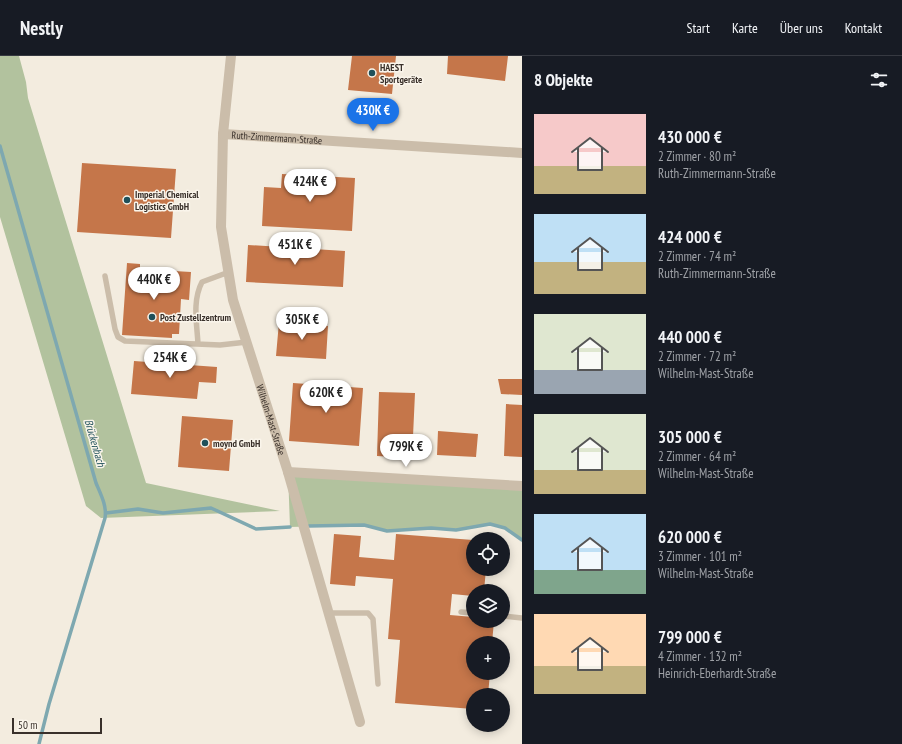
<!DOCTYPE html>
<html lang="de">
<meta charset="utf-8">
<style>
:root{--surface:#171b24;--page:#20242c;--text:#f1f3f6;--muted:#9ea1a6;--line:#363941;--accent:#1a73e8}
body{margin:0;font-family:"PT Sans Narrow",sans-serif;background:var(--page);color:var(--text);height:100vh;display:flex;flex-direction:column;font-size:15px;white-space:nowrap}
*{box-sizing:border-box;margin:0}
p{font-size:13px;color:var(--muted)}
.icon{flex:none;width:22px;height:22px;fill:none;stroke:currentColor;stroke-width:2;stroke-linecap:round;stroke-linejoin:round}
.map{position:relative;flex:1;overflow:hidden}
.side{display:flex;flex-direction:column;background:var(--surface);width:380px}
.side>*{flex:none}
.buttons{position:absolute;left:466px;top:476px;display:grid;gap:8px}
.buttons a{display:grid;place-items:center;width:44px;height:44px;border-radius:50%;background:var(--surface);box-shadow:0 2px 10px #0003;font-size:20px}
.scale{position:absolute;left:12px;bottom:10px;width:90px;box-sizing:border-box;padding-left:4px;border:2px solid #39302a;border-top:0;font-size:11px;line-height:14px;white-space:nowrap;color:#39302a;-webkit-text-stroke:3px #faf5eb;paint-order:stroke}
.price{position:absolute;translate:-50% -34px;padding:0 9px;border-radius:14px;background:#fff;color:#222;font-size:13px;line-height:26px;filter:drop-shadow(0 1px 2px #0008)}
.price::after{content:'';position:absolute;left:50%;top:24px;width:12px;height:9px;margin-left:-6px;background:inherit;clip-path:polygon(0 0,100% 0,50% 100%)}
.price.selected{background:var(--accent);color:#fff}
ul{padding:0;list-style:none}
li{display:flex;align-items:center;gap:12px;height:100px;padding:0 12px}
li span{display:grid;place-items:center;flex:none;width:112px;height:80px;border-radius:0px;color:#555}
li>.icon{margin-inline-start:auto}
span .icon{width:48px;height:48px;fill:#fffc;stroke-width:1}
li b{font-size:17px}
h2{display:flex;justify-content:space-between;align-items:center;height:48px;padding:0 12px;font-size:17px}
header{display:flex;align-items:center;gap:24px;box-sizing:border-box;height:56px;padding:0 20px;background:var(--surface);border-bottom:1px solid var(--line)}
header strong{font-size:19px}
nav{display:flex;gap:22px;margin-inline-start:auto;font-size:14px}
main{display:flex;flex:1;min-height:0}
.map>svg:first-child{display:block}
.green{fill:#b2c29e}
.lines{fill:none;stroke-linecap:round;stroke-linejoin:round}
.stream{stroke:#7ea8b0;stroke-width:3.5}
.building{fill:#c5764a}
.service{stroke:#cbbdaa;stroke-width:5.5}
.minor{stroke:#cbbdaa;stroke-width:10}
.poi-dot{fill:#1f505a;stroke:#faf5eb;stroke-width:1.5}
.labels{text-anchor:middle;stroke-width:3;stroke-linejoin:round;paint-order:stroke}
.poi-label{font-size:10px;font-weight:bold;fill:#39302a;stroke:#faf5eb;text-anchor:start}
.street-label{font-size:10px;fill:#39302a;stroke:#faf5eb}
.water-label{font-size:11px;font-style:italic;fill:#1f505a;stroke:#faf5eb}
</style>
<header>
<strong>Nestly</strong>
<nav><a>Start</a><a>Karte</a><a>Über uns</a><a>Kontakt</a></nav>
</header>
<main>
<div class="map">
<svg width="522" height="688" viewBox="0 0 522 688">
<rect width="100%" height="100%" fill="#f3ecdf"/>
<!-- green -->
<path class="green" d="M0,0h19l7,26 2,16 118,385 134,28 -179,7 -15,-12 -86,-289z
M288,416l234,14v54l-17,-12 -15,-4 -34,6 -25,-2 -44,3 -23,-6 -74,2z"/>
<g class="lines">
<!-- stream -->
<path class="stream" d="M0,90l96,337c5,12 11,23 9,35l-56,186 -10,40
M106,457l32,-4 25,4 48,-5 45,21 34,-2
M309,470l55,-1 23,6 44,-3 25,2 34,-6 15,4 17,12"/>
</g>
<!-- building -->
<path class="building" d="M352,0h44l-4,38 -44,-4z
M448,0h60l-3,25 -58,-7z
M82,107l94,6 -5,69 -94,-6z
M282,118l73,4 -3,53 -90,-5 2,-39 17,1z
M248,189l97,6 -2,36 -97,-5z
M127,207l13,1v5l51,3 -2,28 -8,-1 -2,35h-7v4l-50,-3z
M279,266l49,4 -2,33 -50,-3z
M134,305l83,6 -1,16 -17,-1 -2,17 -66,-5z
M498,323h24v16l-21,-1z
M293,327l70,5 -4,58 -70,-5z
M379,336l36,1 -3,65 -35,-2z
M506,348l16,1v52l-18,-1z
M182,360l51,4 -4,51 -51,-4z
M438,375l40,3 -2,23 -39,-2z
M334,478l27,2 -2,21 35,3 2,-26 77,6v29h13l-2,22h-11v5l-21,-2 -2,21 23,2v4h21l-2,22h-19v30h17l-2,22h-15v14l-78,-6 5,-63 -12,-1 5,-60 -37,-3 -1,10 -25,-2z"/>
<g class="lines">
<!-- service -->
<path class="service" d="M105,220l10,53 3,8 7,4 95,4 27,-3
M198,288c-1,-20 -6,-43 4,-62l27,-10
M461,556l12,1
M328,557h40l5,6 5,65
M503,560l19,2"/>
<!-- minor -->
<g class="minor">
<path id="s1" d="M231,0l-8,78 -2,93 12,73 55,172 72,250"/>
<path id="s2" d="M223,78l299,19"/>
<path d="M288,416l234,14"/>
</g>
</g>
<!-- markers -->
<g class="poi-dot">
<circle cx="372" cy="17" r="4"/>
<circle cx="127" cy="144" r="4"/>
<circle cx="152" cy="261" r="4"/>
<circle cx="205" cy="387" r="4"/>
</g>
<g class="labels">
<!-- poi labels -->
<g class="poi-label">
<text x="380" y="15">HAEST<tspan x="380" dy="12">Sportgeräte</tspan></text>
<text x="135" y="142">Imperial Chemical<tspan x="135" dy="12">Logistics GmbH</tspan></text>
<text x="160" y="265">Post Zustellzentrum</text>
<text x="213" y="391">moynd GmbH</text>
</g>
<!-- street labels -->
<g class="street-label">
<text dy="4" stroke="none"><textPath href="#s2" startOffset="54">Ruth-Zimmermann-Straße</textPath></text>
<text dy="4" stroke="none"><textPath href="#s1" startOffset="371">Wilhelm-Mast-Straße</textPath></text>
</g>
<!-- water labels -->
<g class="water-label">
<text transform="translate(95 387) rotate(74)" y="4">Brückenbach</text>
</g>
</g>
</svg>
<div class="buttons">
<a><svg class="icon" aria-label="locate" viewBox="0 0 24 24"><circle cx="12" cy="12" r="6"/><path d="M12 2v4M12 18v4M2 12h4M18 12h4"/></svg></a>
<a><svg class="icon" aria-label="layers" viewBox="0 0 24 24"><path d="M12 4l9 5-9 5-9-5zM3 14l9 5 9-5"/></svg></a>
<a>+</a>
<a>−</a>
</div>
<div class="scale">50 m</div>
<b class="price selected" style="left:373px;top:76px">430K €</b>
<b class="price" style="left:310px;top:147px">424K €</b>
<b class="price" style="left:295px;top:210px">451K €</b>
<b class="price" style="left:154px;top:245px">440K €</b>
<b class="price" style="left:302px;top:285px">305K €</b>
<b class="price" style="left:170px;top:323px">254K €</b>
<b class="price" style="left:326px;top:358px">620K €</b>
<b class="price" style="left:406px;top:412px">799K €</b>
</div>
<section class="side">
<h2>8 Objekte<svg class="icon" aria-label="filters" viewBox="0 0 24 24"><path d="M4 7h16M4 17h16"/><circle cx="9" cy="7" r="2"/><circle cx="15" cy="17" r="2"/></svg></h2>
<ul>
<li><span style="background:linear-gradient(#f6c9c9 65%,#c2b280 0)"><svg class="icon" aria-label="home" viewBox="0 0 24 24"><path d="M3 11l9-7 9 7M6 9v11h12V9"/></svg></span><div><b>430 000 €</b><p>2 Zimmer · 80 m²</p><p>Ruth-Zimmermann-Straße</p></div></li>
<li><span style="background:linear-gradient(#bfe0f5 60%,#c2b280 0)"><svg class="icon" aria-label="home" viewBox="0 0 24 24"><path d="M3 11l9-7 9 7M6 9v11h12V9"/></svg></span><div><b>424 000 €</b><p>2 Zimmer · 74 m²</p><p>Ruth-Zimmermann-Straße</p></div></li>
<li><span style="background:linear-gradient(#dfe7d0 70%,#9aa5b1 0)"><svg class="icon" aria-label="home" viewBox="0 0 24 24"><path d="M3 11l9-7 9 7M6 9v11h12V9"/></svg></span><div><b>440 000 €</b><p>2 Zimmer · 72 m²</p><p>Wilhelm-Mast-Straße</p></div></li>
<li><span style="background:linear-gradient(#dfe7d0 70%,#c2b280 0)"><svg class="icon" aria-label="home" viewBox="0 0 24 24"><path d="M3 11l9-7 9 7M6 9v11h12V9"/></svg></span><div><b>305 000 €</b><p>2 Zimmer · 64 m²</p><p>Wilhelm-Mast-Straße</p></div></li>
<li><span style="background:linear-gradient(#bfe0f5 70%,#7fa58c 0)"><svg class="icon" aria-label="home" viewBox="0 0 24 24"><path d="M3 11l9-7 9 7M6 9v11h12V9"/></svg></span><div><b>620 000 €</b><p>3 Zimmer · 101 m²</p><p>Wilhelm-Mast-Straße</p></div></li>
<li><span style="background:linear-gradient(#ffd9b3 65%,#c2b280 0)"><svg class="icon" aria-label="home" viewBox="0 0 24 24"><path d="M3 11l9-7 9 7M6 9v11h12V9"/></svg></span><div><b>799 000 €</b><p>4 Zimmer · 132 m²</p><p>Heinrich-Eberhardt-Straße</p></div></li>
</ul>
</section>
</main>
